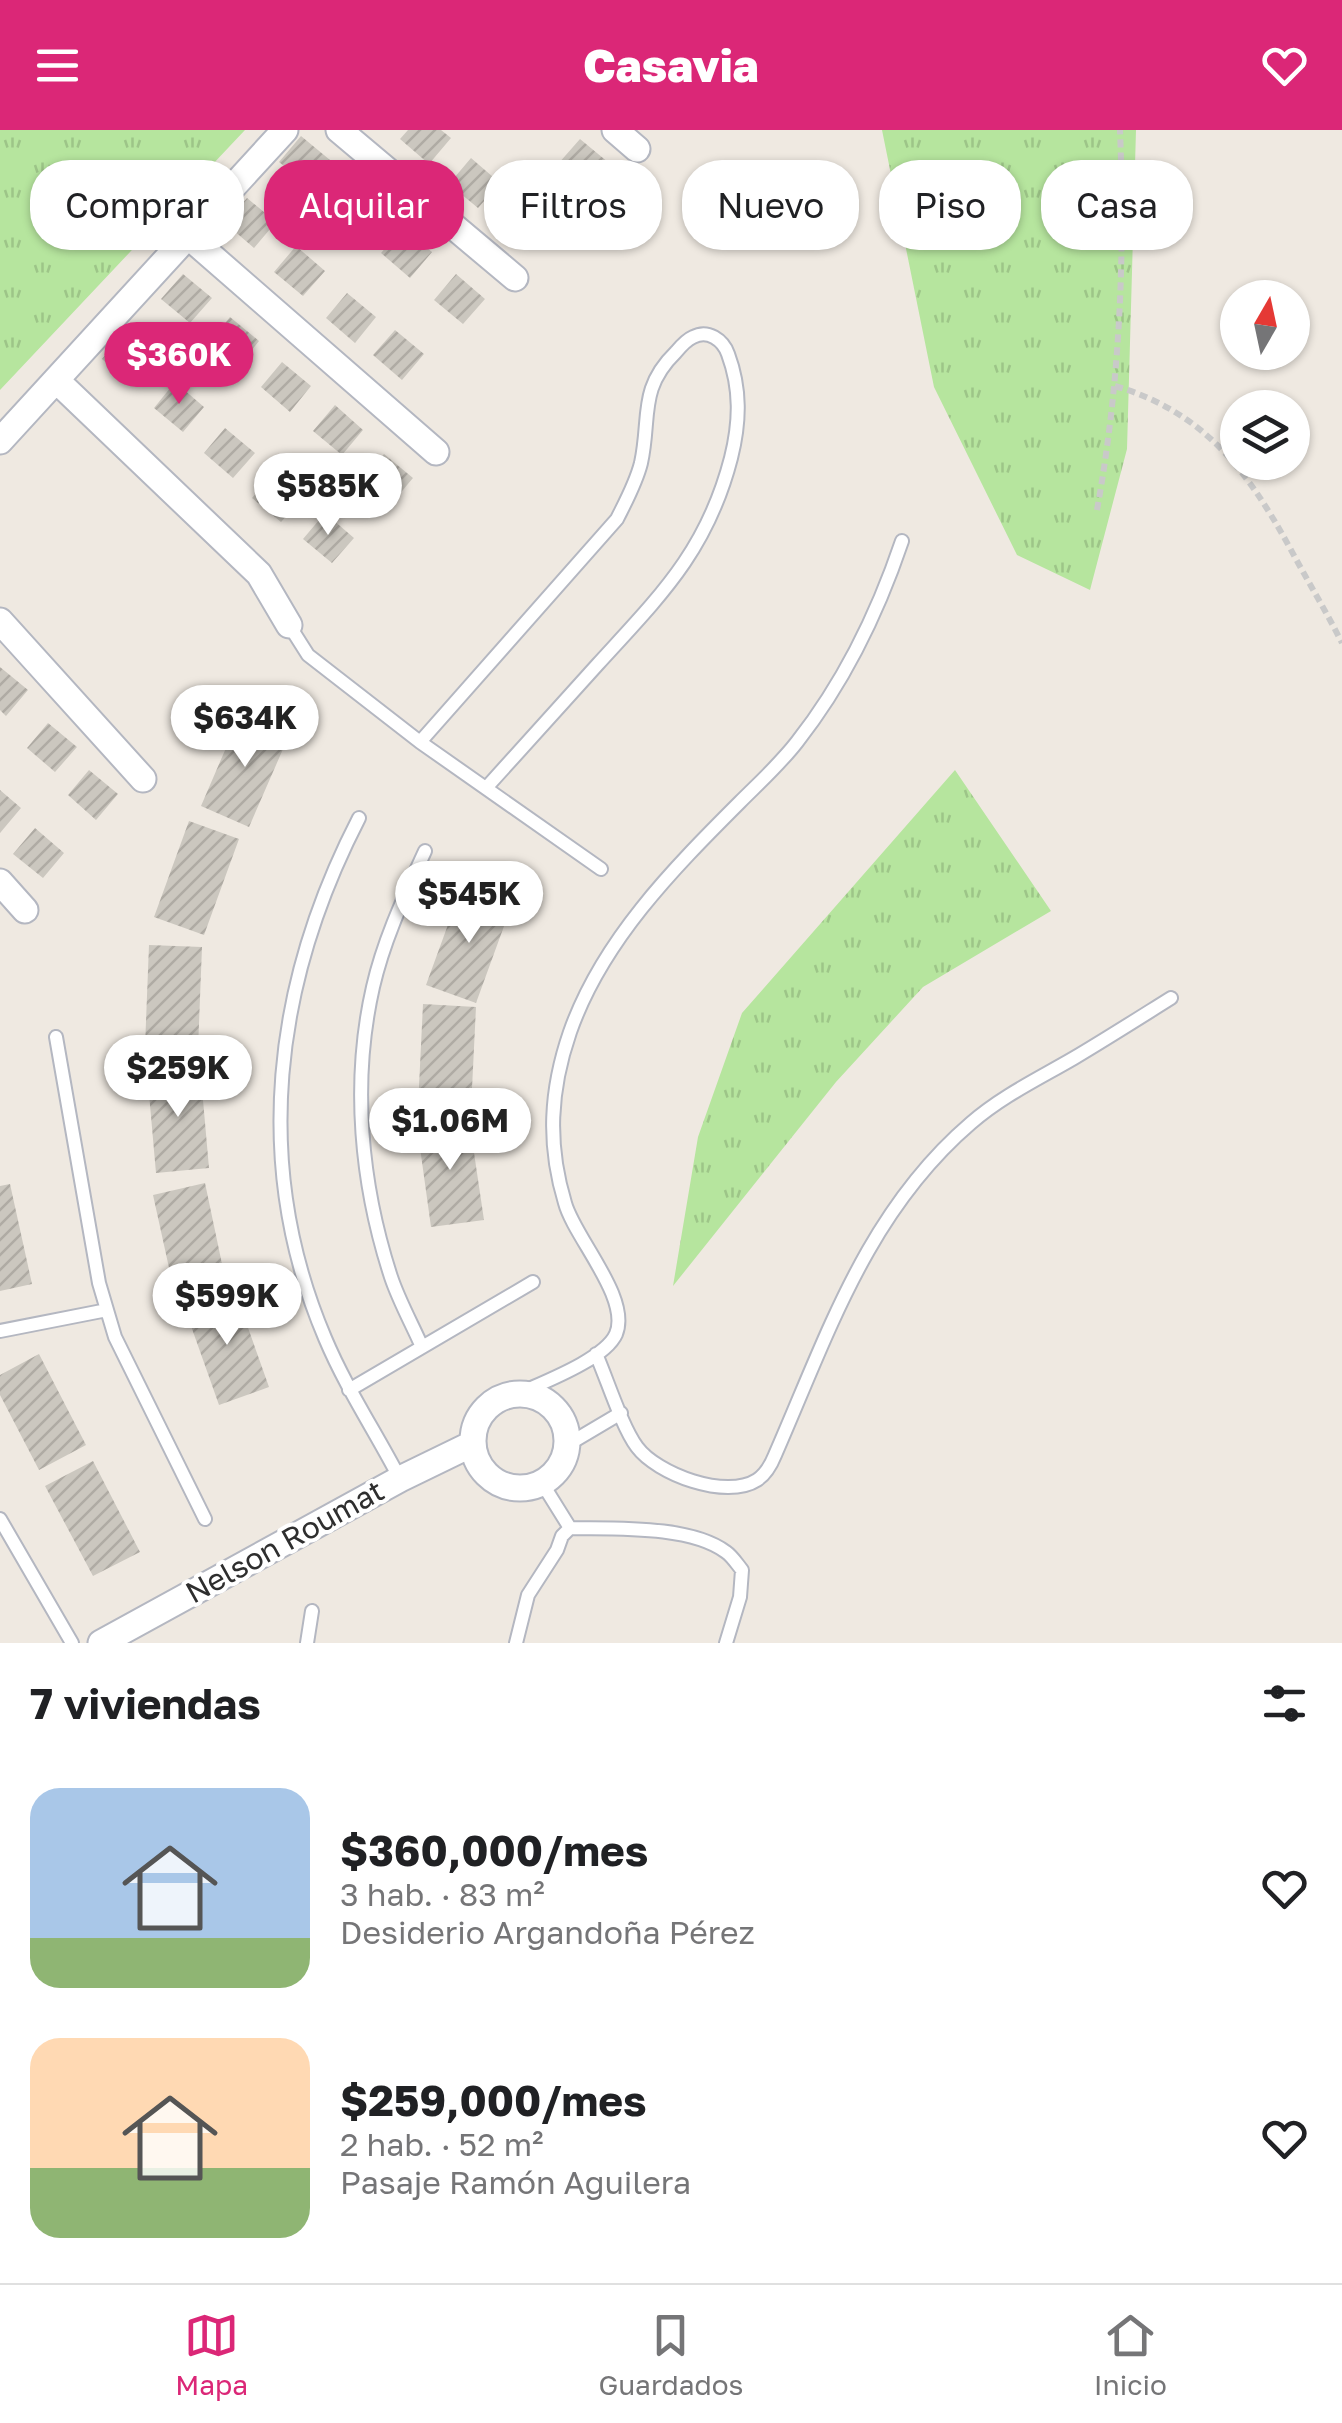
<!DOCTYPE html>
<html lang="es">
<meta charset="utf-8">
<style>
:root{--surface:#fff;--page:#f6f6f6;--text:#202124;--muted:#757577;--line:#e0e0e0;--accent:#db2777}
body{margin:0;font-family:"Golos Text",sans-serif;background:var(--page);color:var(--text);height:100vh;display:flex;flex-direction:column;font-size:38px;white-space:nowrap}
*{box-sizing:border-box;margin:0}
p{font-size:32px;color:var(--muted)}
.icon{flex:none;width:55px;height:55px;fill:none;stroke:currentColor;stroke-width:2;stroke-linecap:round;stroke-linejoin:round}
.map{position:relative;height:1513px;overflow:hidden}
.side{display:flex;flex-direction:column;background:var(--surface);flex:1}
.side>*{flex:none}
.top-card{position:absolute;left:30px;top:30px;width:1282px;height:90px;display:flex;gap:20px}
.needle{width:65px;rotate:9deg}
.fabs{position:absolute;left:1220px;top:150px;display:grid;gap:20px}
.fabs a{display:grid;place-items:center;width:90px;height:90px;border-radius:50%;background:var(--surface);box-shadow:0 2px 8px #0004;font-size:50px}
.price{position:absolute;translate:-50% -85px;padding:0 22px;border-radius:35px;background:#fff;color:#222;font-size:32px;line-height:65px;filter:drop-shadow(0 2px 5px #0008)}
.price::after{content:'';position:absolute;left:50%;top:60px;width:30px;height:22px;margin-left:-15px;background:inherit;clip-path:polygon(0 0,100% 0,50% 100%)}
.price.selected{background:var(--accent);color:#fff}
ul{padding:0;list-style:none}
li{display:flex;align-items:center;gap:30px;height:250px;padding:0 30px}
li span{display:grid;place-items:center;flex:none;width:280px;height:200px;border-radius:30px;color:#555}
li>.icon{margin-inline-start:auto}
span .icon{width:120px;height:120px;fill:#fffc;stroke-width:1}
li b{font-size:42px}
h2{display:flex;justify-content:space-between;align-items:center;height:120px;padding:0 30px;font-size:42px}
.chip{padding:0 35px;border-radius:40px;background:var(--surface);box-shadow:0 2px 8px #0004;font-size:35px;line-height:90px}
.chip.selected{background:var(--accent);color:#fff}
header{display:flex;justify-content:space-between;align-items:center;height:130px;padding:0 30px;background:var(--accent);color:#fff;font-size:45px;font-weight:800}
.menu{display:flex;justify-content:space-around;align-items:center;height:140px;border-top:2px solid var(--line);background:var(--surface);font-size:28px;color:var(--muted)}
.menu a{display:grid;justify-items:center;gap:5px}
.menu .selected{color:var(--accent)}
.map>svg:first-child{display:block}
.grass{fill:url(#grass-tufts)}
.building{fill:url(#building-hatch)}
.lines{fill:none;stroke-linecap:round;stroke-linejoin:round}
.lane-casing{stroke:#b4b7c1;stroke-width:16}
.street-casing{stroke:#b4b7c1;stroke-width:29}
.path{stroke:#c9c9c9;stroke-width:6;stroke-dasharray:8 5;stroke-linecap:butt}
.lane{stroke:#fff;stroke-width:12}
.street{stroke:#fff;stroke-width:25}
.labels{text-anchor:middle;stroke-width:8;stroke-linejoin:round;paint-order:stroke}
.street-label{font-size:30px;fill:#2e2e2e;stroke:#fff}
</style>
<header><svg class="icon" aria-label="menu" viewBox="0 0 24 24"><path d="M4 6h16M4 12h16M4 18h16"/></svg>Casavia<svg class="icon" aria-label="heart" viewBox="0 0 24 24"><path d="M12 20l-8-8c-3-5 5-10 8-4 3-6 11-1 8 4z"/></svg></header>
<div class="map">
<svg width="1342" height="1513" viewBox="0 0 1342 1513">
<defs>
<pattern id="grass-tufts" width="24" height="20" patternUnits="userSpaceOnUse" patternTransform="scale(2.5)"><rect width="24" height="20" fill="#b6e59e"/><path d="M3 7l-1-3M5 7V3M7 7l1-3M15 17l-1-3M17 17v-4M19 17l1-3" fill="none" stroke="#9dc588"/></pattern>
<pattern id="building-hatch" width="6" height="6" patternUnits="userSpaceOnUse" patternTransform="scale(2.5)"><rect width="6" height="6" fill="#cbc7bf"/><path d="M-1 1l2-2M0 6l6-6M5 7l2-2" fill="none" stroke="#afaba4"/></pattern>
</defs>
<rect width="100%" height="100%" fill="#efe9e1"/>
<!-- grass -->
<path class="grass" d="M0,0h245l-245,260z
M882,0h254l-9,319 -37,141 -73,-35 -83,-168z
M955,640l96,141 -128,76 -87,95 -163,204 25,-149 44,-124z"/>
<!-- building -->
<path class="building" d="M408,0h33l10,8 -22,26 -29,-25z
M301,6l29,24 -22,26 -29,-24z
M580,9l29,24 -21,26 -30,-25z
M471,28l29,25 -22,25 -29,-24z
M354,54l29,24 -21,26 -29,-25z
M247,68l29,24 -22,26 -29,-25z
M524,70l29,25 -22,25 -29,-24z
M403,98l29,24 -22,26 -29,-25z
M296,116l29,25 -22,25 -29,-24z
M183,144l29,24 -22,25 -29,-24z
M456,144l29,25 -22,25 -29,-24z
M347,163l29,24 -21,26 -29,-25z
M230,187l29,24 -21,26 -29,-24z
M395,200l29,24 -22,26 -29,-25z
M123,204l29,24 -22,26 -28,-25z
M282,232l29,24 -21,26 -29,-25z
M175,252l29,25 -21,25 -29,-24z
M335,275l28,25 -21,25 -29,-24z
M225,298l30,25 -22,25 -29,-25z
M384,324l29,24 -22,26 -29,-24z
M274,342l29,25 -22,25 -29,-24z
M325,383l29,25 -22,25 -29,-24z
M0,537l28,23 -22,26 -6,-6z
M241,583l49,20 -41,94 -48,-21z
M48,593l29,24 -22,25 -28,-24z
M89,640l29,24 -22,26 -28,-25z
M0,660l21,18 -21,25z
M189,691l50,18 -35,96 -50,-18z
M35,698l29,25 -21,25 -30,-24z
M461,759l50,18 -35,96 -50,-18z
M149,815l53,2 -4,102 -53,-2z
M423,874l53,3 -5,102 -53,-2z
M200,936l9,102 -53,5 -9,-102z
M469,989l15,101 -53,7 -14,-101z
M205,1053l21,100 -51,12 -22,-100z
M10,1054l22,100 -32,7v-105z
M235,1161l34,96 -50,18 -34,-96z
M39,1224l47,91 -47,25 -39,-75v-20z
M93,1331l47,91 -47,24 -48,-90z"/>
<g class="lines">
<defs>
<path id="lane" d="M289,495l19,30 112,87 181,127
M420,612l197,-223c9,-18 19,-36 24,-56 10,-45 -3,-74 35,-111 5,-6 10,-12 17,-15 15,-8 30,3 35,17 13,35 12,68 3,104 -24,93 -71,138 -133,206 -38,42 -75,83 -112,124
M359,688c-85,165 -108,346 -34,520 21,50 50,93 75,141
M56,907l43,246 16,54 90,182
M0,1201l107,-21
M422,1217c-10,-23 -23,-46 -31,-70 -30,-92 -40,-194 -18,-290 11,-48 32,-92 52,-136
M596,1224c11,25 26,73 41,93 20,27 89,53 120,33 9,-6 14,-15 18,-25 53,-121 92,-243 196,-332 31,-27 67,-44 103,-65 32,-19 65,-40 97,-60
M349,1260l184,-108
M520,1263c24,-11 85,-34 96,-59 15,-36 -42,-97 -51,-131 -18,-59 -15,-113 5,-171 32,-91 102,-162 170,-230 19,-19 40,-38 57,-60 48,-61 80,-127 105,-201
M567,1315l54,-32
M0,1389l72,124
M570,1398c44,1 120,-3 156,24 6,4 11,12 16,18l-2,27 -14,46
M307,1513l5,-32
M516,1513l12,-48 29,-45 5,-14 8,-8 -28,-45"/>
<path id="street" d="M339,0l176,148
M615,0l22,19
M187,105l249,217
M56,250l203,194 30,51
M0,311l285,-311
M0,491l143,158
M0,752l25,28
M473 1311a47 47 0 1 1 94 0a47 47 0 1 1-94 0Z
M101,1513l299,-164 72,-35"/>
</defs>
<!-- lane casing -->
<use href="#lane" class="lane-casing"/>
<!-- street casing -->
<use href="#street" class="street-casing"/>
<!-- path -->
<path class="path" d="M1115,256c89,26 132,84 175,162 17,32 36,63 52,95
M1097,380c23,-127 28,-252 23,-380"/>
<!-- lane -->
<use href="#lane" class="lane"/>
<!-- street -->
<use href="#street" class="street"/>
</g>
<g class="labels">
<!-- street labels -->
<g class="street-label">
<text transform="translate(285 1412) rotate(-29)" y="10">Nelson Roumat</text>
</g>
</g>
</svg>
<div class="fabs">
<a><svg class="needle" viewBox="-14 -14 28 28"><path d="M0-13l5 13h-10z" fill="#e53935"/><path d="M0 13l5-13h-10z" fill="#757577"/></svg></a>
<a><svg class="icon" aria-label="layers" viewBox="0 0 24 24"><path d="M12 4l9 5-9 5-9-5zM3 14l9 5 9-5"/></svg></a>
</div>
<b class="price selected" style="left:179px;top:277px">$360K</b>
<b class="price" style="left:328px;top:408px">$585K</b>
<b class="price" style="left:245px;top:640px">$634K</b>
<b class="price" style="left:469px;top:816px">$545K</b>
<b class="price" style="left:178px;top:990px">$259K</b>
<b class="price" style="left:450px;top:1043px">$1.06M</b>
<b class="price" style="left:227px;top:1218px">$599K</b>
<div class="top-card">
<a class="chip">Comprar</a>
<a class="chip selected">Alquilar</a>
<a class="chip">Filtros</a>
<a class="chip">Nuevo</a>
<a class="chip">Piso</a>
<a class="chip">Casa</a>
</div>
</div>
<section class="side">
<h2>7 viviendas<svg class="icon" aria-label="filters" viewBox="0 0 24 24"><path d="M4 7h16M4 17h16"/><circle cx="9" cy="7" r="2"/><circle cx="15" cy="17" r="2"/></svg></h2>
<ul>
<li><span style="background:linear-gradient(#a9c7e8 75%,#8fb573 0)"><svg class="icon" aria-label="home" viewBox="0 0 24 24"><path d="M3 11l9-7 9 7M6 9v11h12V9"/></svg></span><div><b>$360,000/mes</b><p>3 hab. · 83 m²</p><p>Desiderio Argandoña Pérez</p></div><svg class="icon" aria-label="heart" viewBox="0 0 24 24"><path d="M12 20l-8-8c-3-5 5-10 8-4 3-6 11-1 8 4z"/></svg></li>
<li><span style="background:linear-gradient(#ffd9b3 65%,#8fb573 0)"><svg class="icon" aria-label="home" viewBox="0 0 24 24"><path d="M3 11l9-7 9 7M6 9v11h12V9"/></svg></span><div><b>$259,000/mes</b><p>2 hab. · 52 m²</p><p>Pasaje Ramón Aguilera</p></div><svg class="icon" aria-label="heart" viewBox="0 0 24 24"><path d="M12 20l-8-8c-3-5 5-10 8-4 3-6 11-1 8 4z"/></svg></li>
</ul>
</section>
<nav class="menu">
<a class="selected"><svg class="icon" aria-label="map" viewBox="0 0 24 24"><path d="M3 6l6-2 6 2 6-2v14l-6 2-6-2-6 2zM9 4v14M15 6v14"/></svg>Mapa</a>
<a><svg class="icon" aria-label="saved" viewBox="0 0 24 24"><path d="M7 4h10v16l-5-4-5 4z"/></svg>Guardados</a>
<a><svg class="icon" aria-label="home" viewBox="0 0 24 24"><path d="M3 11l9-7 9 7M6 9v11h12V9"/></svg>Inicio</a>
</nav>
